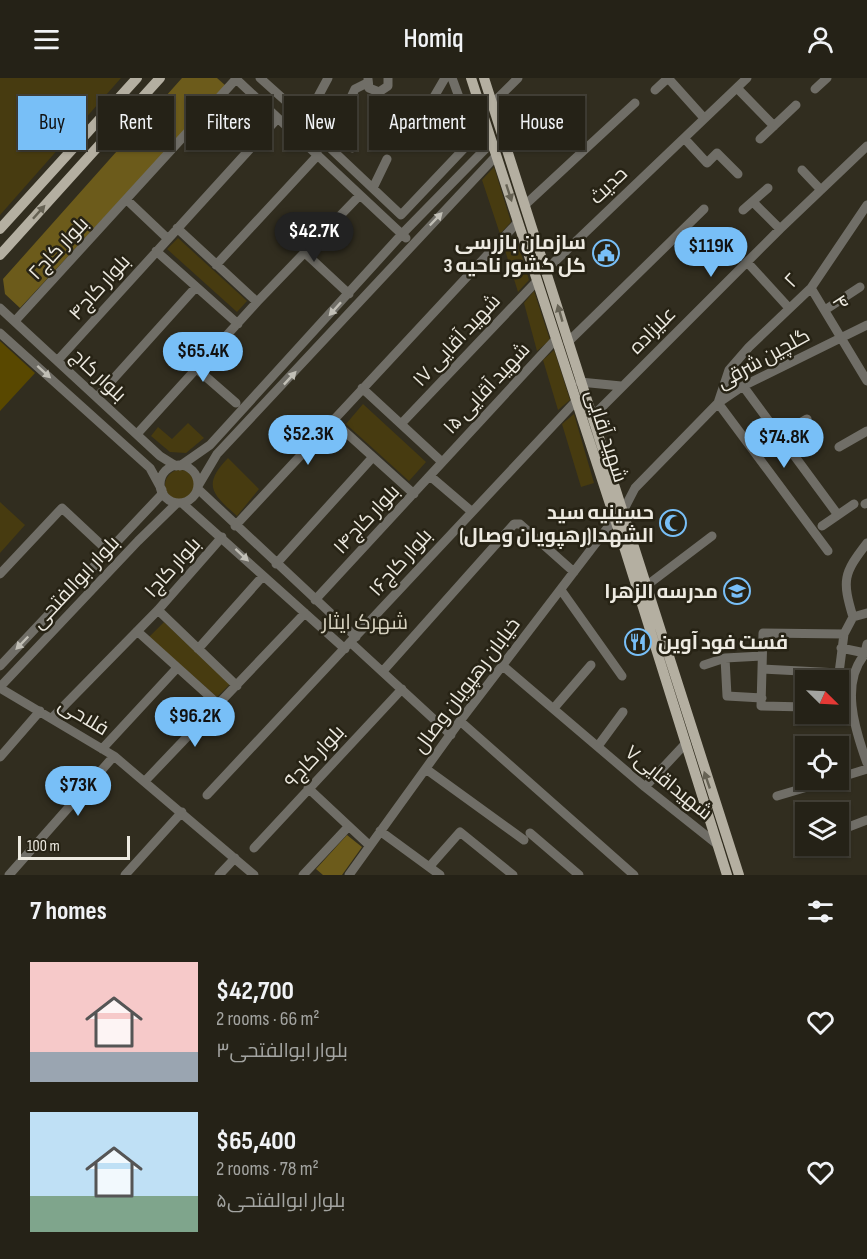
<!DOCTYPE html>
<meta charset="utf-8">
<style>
:root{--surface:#252217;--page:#2d2a20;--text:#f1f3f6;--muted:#a3a4a1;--line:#423f36;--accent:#78bff7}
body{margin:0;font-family:"Sofia Sans Condensed",Cairo,sans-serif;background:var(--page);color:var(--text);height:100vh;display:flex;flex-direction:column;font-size:22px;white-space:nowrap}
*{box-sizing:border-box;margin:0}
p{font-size:20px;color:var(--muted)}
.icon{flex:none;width:33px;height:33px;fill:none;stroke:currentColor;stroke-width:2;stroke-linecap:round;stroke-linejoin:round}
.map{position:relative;height:797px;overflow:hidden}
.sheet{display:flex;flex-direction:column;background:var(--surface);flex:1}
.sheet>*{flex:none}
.guide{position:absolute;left:18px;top:18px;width:831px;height:54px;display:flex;gap:12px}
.needle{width:39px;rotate:114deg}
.tools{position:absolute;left:795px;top:592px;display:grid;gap:12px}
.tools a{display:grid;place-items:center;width:54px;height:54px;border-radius:0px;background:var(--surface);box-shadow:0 2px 4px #0004,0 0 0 2px var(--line);font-size:30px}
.scale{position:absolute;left:18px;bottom:15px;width:112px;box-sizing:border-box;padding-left:6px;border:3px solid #edeae1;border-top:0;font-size:16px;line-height:21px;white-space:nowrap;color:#edeae1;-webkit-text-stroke:4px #272315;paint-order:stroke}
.price{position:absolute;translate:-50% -51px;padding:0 14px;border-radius:21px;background:var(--accent);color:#111;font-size:20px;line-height:39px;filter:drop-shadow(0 2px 3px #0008)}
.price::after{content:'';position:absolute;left:50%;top:36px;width:18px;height:14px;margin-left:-9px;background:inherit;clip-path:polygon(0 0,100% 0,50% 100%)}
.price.current{background:#222;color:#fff}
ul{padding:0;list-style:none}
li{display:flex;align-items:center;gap:18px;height:150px;padding:0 30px}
li span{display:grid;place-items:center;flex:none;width:168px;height:120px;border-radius:0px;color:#555}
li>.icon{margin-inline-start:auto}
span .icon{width:72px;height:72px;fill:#fffc;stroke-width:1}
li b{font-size:26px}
h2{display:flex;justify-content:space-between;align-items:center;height:72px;padding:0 30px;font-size:26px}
.chip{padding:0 21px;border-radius:0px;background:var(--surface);box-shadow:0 2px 4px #0004,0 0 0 2px var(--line);font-size:21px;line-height:54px}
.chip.current{background:var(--accent);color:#111}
header{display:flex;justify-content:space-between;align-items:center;height:78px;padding:0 30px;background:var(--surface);font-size:27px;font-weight:600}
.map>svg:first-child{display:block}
.green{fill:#473b10}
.forest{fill:#6c5b1b}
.water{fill:#594800}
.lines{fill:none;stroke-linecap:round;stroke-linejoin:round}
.minor{stroke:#706e67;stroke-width:9}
.major{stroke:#b4afa1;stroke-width:10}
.oneway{fill:#666254}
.oneway2{fill:#c1bfb6}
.labels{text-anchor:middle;stroke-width:5;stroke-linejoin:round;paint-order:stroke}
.street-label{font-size:20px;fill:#edeae1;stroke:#272315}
.poi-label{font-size:20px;font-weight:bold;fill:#edeae1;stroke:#272315;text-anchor:end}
.neighbourhood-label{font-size:21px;fill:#d6d1bf;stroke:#272315}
</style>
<header><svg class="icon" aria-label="menu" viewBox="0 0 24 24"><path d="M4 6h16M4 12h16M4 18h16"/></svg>Homiq<svg class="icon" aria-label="person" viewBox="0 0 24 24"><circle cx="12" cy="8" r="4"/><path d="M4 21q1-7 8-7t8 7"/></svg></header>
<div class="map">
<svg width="867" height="797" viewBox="0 0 867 797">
<rect width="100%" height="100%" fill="#312d1f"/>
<!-- green -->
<path class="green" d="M0,0h121l-121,137z
M494,89l17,55 -11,12 -18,-54z
M516,158l13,44 -11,12 -14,-45z
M178,160l69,63 -10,11 -70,-63z
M534,213l16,49 -13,11 -13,-48z
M554,272l16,50 -12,10 -15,-50z
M363,326l63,58 -17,19 -63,-57z
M574,336l20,69 -13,4 -19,-63z
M188,345l16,15 -18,15 -16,-1 -19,-16 7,-9 14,12z
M228,380l31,31 -22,27c-25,-22 -35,-31 -9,-58z
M165 407a15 15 0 1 1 30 0a15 15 0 1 1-30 0Z
M0,424l25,23 -25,28z
M164,544l66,62 -13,13 -68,-60z"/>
<!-- forest -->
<path class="forest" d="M182,0h35l9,8 -206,222 -15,-14 -2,-15z
M347,757l15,12 -20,28h-19l-7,-6z"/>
<!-- water -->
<path class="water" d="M0,263l35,32 -35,38z"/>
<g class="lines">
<!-- minor -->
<path class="minor" d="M235,0l171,160
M260,0l68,61
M668,0l36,40
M368,1l1,9 10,4 9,-6v-8
M367,5l-12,6 -27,57 73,69 73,-77 -22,-60
M737,10l37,38
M815,11l12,-11
M655,12l13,-12
M493,25l25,-25
M424,36l21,-36
M306,41l22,-41
M684,60l23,25 10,-10 21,21
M332,61l20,9
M760,61l36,-34
M802,92l19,20
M373,110l14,-29
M127,122l40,38
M753,124l27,27
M526,126l109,-101
M743,132l25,-22
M177,150l80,74
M156,173l82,73
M305,175l44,41
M747,184l42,46
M216,187l102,-110
M547,191l200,-191
M811,210l56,93
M0,230l160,148 16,10
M825,232l35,-23
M15,243l221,-242
M0,255l150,135 12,22
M568,264l136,-133
M58,282l220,-242
M197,291l39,34
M580,304l41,4
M743,308l95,129
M362,310l80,74
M97,319l99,-110
M593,338l187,-187 87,-83
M332,342l82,74
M401,346l136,-143
M137,356l120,-132 103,-107
M779,357l28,-16
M839,369l28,-16
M160 406a19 19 0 1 1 38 0a19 19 0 1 1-38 0Z
M180,388l30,-21 192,-211 90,-92
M430,398l41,35
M198,408l19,-32 279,-298
M198,411l158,148
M182,425l163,146
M865,426l2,-1
M622,435l13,-25 83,-85 25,-17 124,-61
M235,448l283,-304
M822,448l32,-22
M828,473l-110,-148 11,-33 20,-23 62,-59 56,-83
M276,486l96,-106
M0,496l62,-66 47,44
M646,508l66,-50
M561,512l61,86
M315,522l241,-261
M158,532l79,76
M853,539c-11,-37 -10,-43 14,-74
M137,553l81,73
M350,564l101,93
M841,570l24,5 2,-9
M198,571l65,-73
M867,574c-28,29 -12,78 0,111
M725,580l2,38 35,2
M704,587l21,-7 37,-2
M0,588l163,-173
M503,588l142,121 73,58
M762,591l77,4 5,-39 9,-17 14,-4
M383,593l131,-147h6l54,48
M0,609l138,-146 39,-38
M0,610l114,68 140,119
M806,629l-45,-1 2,-73 81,1
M554,630l37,-43
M52,640l106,-108 64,-73
M460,643l174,154
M598,668l25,-34
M102,671l75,-81
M0,679l40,-46
M426,691l98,71
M838,700l29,-9
M146,702l159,-167
M645,709l41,-44
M308,710l61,57
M207,717l370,-395
M777,718l54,-16
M380,753l60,44
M838,753l29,-11
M530,755l49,42
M800,769l6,-2
M254,770l148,-159
M430,788l30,-34 53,43
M9,797l105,-119
M125,797l57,-63
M219,797l16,-17
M303,797l45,-48
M349,797l111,-154 155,-203"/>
<!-- major -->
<path class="major" d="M471,0l154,472 102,325
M484,0l255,797
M0,151l137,-151
M0,177l160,-177"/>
</g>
<!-- one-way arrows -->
<defs><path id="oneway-solid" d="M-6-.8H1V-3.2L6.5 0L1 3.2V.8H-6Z" transform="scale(1.5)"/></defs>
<g class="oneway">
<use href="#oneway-solid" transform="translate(509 115) rotate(72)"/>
<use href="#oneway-solid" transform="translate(39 134) rotate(-48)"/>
<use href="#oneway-solid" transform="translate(560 235) rotate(-106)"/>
<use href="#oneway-solid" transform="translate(707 702) rotate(-109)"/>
</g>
<g class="oneway2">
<use href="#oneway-solid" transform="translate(436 141) rotate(-46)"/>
<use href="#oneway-solid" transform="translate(335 231) rotate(132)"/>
<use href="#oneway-solid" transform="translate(44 294) rotate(42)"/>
<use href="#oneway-solid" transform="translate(290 300) rotate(-47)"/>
<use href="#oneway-solid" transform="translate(242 477) rotate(43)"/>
<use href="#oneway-solid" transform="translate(22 565) rotate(134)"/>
</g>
<!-- icons -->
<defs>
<symbol id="civic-ring" viewBox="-11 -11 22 22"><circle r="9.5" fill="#272315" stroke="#78bff7" stroke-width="1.5"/><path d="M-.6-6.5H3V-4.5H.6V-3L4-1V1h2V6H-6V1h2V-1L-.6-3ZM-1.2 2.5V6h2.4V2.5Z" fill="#78bff7"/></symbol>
<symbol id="mosque-ring" viewBox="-11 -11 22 22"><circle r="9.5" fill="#272315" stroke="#78bff7" stroke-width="1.5"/><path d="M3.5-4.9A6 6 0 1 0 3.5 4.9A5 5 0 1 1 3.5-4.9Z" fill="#78bff7"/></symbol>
<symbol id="school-ring" viewBox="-11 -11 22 22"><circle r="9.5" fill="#272315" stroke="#78bff7" stroke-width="1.5"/><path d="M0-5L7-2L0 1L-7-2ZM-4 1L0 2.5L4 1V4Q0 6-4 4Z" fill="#78bff7"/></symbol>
<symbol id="restaurant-ring" viewBox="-11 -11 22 22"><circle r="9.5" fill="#272315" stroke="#78bff7" stroke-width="1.5"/><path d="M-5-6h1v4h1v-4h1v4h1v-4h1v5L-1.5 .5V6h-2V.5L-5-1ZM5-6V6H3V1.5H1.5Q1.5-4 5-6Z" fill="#78bff7"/></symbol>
</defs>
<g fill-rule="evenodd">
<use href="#civic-ring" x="591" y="160" width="30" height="30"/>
<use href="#mosque-ring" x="658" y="430" width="30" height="30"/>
<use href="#school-ring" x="722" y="498" width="30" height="30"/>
<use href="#restaurant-ring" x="623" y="549" width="30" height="30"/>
</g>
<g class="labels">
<!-- street labels -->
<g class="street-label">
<text transform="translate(608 107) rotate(-44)" y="7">حدیث</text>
<text transform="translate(58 170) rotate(-47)" y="7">بلوار کاج۲</text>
<text transform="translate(791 202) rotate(-47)" y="7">۲</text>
<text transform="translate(99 209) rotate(-48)" y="7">بلوار کاج۴</text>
<text transform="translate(841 224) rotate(57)" y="7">۴</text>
<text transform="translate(652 252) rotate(-45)" y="7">علیزاده</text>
<text transform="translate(456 262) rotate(-47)" y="7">شهید آقایی ۱۷</text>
<text transform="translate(763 280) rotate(-29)" y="7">گلچین شرقی</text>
<text transform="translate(99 297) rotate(43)" y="7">بلوار کاج</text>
<text transform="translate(486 310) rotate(-47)" y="7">شهید آقایی ۱۵</text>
<text transform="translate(607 358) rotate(72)" y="7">شهید آقایی</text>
<text transform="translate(366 441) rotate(-47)" y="7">بلوار کاج۱۴</text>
<text transform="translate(400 484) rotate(-48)" y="7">بلوار کاج۱۶</text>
<text transform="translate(172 489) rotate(-48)" y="7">بلوار کاج۱</text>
<text transform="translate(75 504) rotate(-47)" y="7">بلوار ابوالفتحی</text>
<text transform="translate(466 607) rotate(-53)" y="7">خیابان رهپویان وصال</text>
<text transform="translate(84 638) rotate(31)" y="7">فلاحی</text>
<text transform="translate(314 678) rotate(-47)" y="7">بلوار کاج۹</text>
<text transform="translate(669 704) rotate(39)" y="7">شهیداقایی۷</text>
</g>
<!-- poi labels -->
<g class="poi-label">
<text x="586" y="171">سازمان بازرسی<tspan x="586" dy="23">کل کشور ناحیه 3</tspan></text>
<text x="654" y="441">حسینیه سید<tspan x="654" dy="23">الشهدا(رهپویان وصال)</tspan></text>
<text x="718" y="520">مدرسه الزهرا</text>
<text x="658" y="571" text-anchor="start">فست فود آوین</text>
</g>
<!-- neighbourhood labels -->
<g class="neighbourhood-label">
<text x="365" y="551">شهرک ایثار</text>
</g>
</g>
</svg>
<div class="tools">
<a><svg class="needle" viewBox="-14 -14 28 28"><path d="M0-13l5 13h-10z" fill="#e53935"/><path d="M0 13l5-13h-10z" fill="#a3a4a1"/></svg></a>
<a><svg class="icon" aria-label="locate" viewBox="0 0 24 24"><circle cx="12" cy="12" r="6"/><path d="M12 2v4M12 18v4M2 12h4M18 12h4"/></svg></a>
<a><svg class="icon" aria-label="layers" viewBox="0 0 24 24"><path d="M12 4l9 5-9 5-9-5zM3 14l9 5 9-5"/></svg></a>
</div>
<div class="scale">100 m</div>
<b class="price current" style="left:314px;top:185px">$42.7K</b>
<b class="price" style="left:711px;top:200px">$119K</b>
<b class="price" style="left:203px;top:305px">$65.4K</b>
<b class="price" style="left:308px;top:388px">$52.3K</b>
<b class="price" style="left:784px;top:391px">$74.8K</b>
<b class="price" style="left:195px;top:670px">$96.2K</b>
<b class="price" style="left:78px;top:739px">$73K</b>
<div class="guide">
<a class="chip current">Buy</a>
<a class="chip">Rent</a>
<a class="chip">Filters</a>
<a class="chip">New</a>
<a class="chip">Apartment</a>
<a class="chip">House</a>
</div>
</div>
<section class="sheet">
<h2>7 homes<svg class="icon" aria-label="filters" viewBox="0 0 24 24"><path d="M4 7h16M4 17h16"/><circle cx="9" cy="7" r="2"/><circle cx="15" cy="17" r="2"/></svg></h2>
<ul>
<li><span style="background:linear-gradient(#f6c9c9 75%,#9aa5b1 0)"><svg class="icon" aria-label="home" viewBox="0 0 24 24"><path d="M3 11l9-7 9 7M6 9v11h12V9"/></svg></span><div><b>$42,700</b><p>2 rooms · 66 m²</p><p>۳بلوار ابوالفتحی</p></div><svg class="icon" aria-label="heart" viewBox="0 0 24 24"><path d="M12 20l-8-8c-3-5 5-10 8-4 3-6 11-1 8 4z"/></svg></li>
<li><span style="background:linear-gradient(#bfe0f5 70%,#7fa58c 0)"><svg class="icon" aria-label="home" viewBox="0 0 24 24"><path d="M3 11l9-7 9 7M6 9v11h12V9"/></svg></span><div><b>$65,400</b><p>2 rooms · 78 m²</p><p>۵بلوار ابوالفتحی</p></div><svg class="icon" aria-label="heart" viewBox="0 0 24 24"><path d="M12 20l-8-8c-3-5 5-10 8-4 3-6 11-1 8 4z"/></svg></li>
</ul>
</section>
